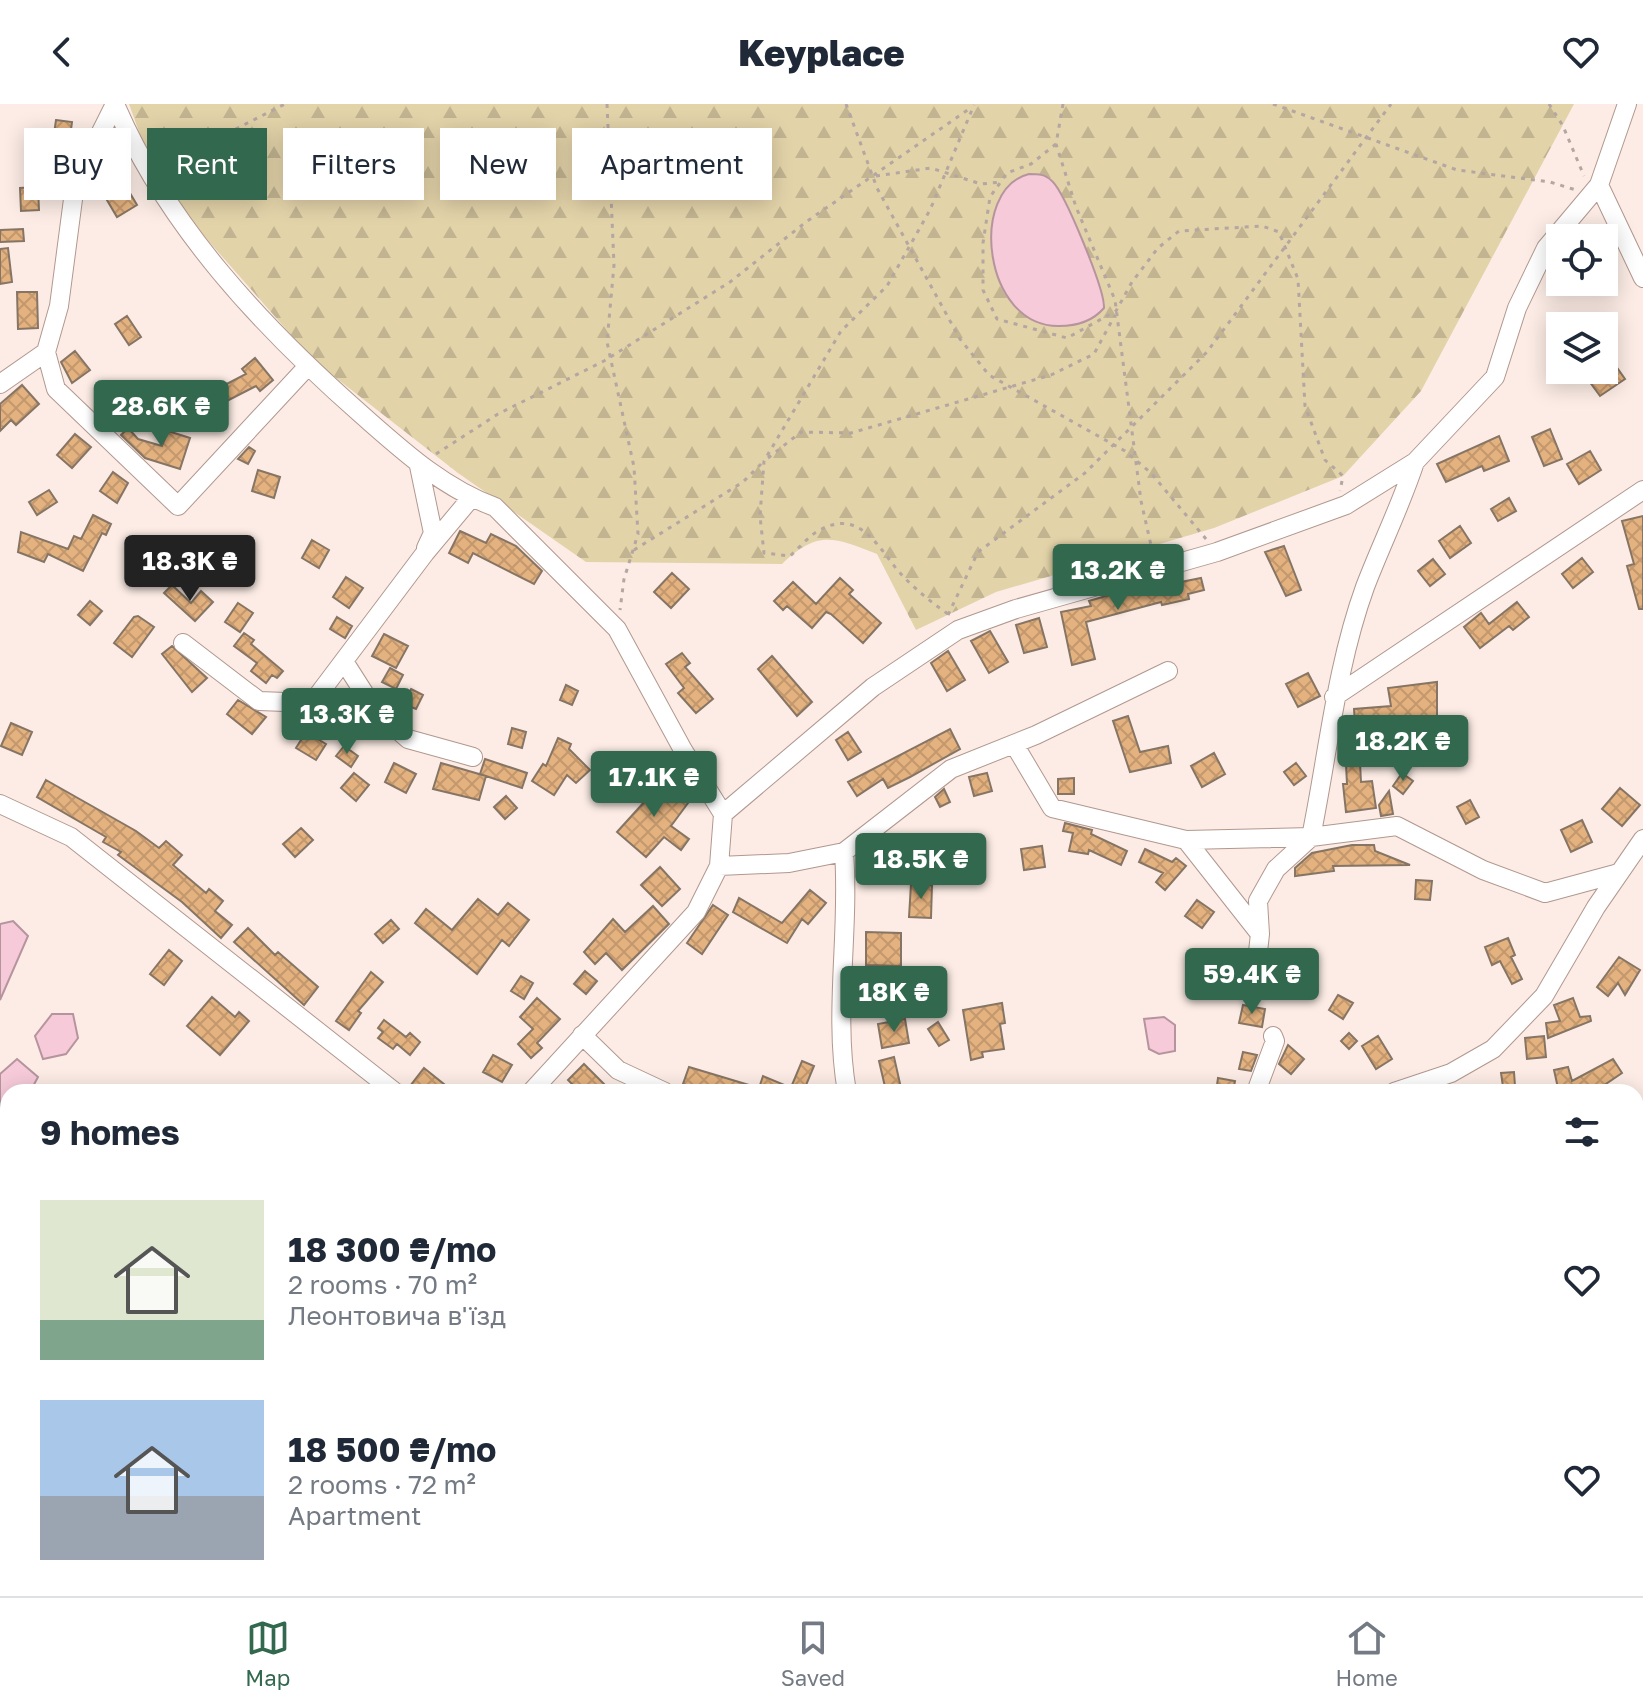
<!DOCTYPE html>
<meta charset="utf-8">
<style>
:root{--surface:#fff;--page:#f2f2f3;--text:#1f2937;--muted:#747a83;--line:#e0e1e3;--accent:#32684e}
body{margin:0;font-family:"Golos Text",sans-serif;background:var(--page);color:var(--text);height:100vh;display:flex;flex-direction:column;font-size:30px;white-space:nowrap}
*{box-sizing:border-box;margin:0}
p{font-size:26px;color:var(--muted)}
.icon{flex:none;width:44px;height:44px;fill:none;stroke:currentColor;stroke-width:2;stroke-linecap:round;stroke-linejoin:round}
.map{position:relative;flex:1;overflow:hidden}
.drawer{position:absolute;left:0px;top:980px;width:1644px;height:512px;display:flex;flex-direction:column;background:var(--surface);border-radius:24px 24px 0 0;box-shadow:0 4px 20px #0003}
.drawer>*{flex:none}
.guide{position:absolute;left:24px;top:24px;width:800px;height:72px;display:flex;gap:16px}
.tools{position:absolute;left:1546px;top:120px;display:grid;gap:16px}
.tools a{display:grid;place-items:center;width:72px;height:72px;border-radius:0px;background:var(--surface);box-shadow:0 4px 20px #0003;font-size:40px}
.price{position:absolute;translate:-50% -68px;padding:0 18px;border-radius:8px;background:var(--accent);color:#fff;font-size:26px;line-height:52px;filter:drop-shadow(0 2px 4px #0008)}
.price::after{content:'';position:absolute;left:50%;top:48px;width:24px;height:18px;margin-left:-12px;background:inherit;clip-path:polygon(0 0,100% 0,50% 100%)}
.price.current{background:#222;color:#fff}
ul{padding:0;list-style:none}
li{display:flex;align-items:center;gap:24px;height:200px;padding:0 40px}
li span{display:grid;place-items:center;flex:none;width:224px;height:160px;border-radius:0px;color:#555}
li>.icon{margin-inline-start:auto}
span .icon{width:96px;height:96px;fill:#fffc;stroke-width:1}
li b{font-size:34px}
h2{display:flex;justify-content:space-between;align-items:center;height:96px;padding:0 40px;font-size:34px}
.pill{padding:0 28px;border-radius:0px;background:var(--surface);box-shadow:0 4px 20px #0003;font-size:28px;line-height:72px}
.pill.current{background:var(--accent);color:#fff}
header{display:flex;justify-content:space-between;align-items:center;height:104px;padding:0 40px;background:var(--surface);font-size:36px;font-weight:800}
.tab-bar{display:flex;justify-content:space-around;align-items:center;height:112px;border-top:2px solid var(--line);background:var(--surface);font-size:22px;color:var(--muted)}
.tab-bar a{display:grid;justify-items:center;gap:4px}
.tab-bar .current{color:var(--accent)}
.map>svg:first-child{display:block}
.industrial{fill:url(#industrial-grid)}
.forest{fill:url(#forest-firs);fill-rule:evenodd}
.water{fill:#f6cad9;stroke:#b6949e;stroke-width:2}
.building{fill:url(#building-cross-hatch);stroke:#867564;stroke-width:2}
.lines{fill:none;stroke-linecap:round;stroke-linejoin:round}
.minor-casing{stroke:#b1988e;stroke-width:20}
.path{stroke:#b4a6a0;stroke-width:3;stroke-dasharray:4 6;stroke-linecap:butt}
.minor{stroke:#fff;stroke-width:18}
</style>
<header><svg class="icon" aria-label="back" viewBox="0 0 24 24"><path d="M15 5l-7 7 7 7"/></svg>Keyplace<svg class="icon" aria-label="heart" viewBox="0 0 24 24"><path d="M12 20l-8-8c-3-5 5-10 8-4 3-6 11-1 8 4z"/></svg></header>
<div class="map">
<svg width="1643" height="1492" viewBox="0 0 1643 1492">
<defs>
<pattern id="industrial-grid" width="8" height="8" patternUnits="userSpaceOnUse" patternTransform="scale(2)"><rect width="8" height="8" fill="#fbdfd4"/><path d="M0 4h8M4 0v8" fill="none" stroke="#d7bfb5"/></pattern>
<pattern id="forest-firs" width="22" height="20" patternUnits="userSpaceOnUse" patternTransform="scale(2)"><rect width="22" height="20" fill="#e3d3a9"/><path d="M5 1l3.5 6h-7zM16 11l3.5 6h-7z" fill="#c2b491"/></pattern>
<pattern id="building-cross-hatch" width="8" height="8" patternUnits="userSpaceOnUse" patternTransform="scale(2)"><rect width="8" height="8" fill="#e4b27f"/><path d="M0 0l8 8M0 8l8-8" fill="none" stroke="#c3986d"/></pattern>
</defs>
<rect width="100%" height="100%" fill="#fcece5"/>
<!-- industrial -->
<path class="industrial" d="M528,1484h821v8h-820z"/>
<!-- forest -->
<path class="forest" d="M129,0h1445l-153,287 -78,85 -129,52 -218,64 -80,38 -39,-76c-44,-17 -59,-24 -95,10l-196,-2 -128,-89 -145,-113 -123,-140 -44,-69zM1029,70c6,0 13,0 19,3 19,10 50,103 57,127l-4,8 -24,13 -85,-102c5,-20 15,-44 37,-49z"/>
<!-- water -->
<path class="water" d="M1029,70c9,0 16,0 23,7 13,12 53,109 52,127 -12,14 -28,18 -45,18 -76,1 -91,-137 -30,-152z
M13,817l15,15 -28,64v-76z
M52,910h21l5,24 -12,16 -23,5 -8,-23z
M1164,913l11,8v26l-16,3 -10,-5 -5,-30z
M17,955l21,18 -8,15h-22v31l-8,20v-69z"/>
<!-- building -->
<path class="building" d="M56,16l16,2 -2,15 -16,-3z
M60,41l1,22h-14v15h-17v-12h4l-1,-24z
M124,79l13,22 -20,12 -13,-22z
M38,83l1,23 -18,1 -1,-23z
M23,125l1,12 -24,1v-12z
M8,144l4,34 -12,2v-35z
M17,188h20l1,36 -20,1z
M127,212l14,21 -12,8 -14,-21z
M1604,245l21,30 -25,17 -19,-26h23z
M75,247l15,19 -18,13 -11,-21z
M255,254l18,22 -13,11 -4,-5 -29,15 -8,-13 27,-14 -4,-5z
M22,281l17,19 -23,21 -5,-5 -11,11v-27z
M183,287l24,8 -5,18 -25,-7z
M128,324l10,11 24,7 6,-15 22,7 -10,31 -35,-11 -24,-23z
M1550,325l12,30 -18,7 -12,-29z
M75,330l16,13 -19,21 -15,-13z
M1499,332l10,25 -25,10 -2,-5 -36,16 -9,-18z
M249,343l6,4 -7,13 -10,-5z
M1590,347l11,19 -22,14 -12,-20z
M258,366l22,7 -6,21 -22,-7z
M113,368l15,11 -11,20 -17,-12z
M49,386l8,12 -20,13 -8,-13z
M1509,394l7,13 -18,10 -7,-12z
M93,411l18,9 -5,11 -4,-2 -19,38 -35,-17 -4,8 -26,-10 3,-20 47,17 6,-13 7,3z
M1643,412v93h-4l-12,-43 7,-2 -12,-43z
M1460,422l11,17 -21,15 -11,-17z
M460,427l26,12 5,-9 25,12 26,25 -8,13 -61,-31 -5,10 -19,-10z
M312,436l17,10 -10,18 -17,-10z
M1284,442l17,44 -15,6 -21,-44z
M211,444l16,17 -50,13 -5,-18 17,-5 3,11z
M1582,454l11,14 -20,16 -11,-14z
M1433,455l12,15 -15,12 -12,-15z
M672,469l17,16 -18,19 -17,-16z
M346,473l17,11 -14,20 -16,-11z
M840,474l13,12 -4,4 32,29 -18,20 -32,-29 -5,-2 -14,16 -25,-22 -4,4 -9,-9 19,-19 23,22z
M1201,474l3,12 -16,4 1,5 -27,6 -1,-3 -75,20 9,37 -23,6 -11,-53 30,-6 -2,-5 51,-15 1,4z
M172,481l19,18 10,-12 12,11 -18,19 -31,-28z
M90,497l12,10 -12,14 -12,-10z
M1517,498l12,15 -16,13 -4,-4 -29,22 -16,-21 17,-14 8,11z
M238,499l15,10 -13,19 -15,-10z
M138,512l16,11 -22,30 -18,-14 20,-26z
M337,513l15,9 -7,12 -15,-9z
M1039,514l8,29 -23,6 -8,-28z
M990,527l18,31 -19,11 -18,-32z
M244,529l10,7 -3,4 32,27 -6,7 -5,-3 -6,8 -15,-12 6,-8 -23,-17z
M384,530l24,12 -12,22 -24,-12z
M172,542l35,32 -15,14 -30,-38z
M948,547l17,29 -18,11 -16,-28z
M682,549l8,10 -5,4 28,32 -17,14 -18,-20 6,-5 -18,-24z
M772,552l40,46 -15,14 -39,-47z
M390,564l13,7 -7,14 -14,-7z
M1308,569l12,23 -22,11 -12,-23z
M1437,578v67l-44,2v-17l-37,3 -2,-28 37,-3 -3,-18z
M566,581l12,6 -6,14 -12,-5z
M411,585l12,6 -7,14 -12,-5z
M238,596l28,17 -14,17 -25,-20z
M1128,612l12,36 28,-6 3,17 -41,9 -17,-51z
M11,619l21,9 -10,23 -21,-9z
M512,624l14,4 -4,16 -14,-4z
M950,625l10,20 -50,28 -22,11 -5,-9 -26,17 -9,-14z
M306,628l20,12 -10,16 -20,-12z
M848,628l13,20 -13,8 -12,-20z
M558,634l13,6 -2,5 21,21 -14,13 -9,-8 -13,20 -22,-14 11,-17 3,2z
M1359,640l2,38 11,-1 4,27 -30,4 -3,-28h4l-2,-39z
M344,642l14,10 -7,11 -15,-11z
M1214,649l11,21 -23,13 -11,-21z
M485,655l42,14 -5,15 -42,-14z
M394,659l22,11 -10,19 -21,-11z
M441,659l45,13 -7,24 -46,-11z
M1296,659l10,13 -12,9 -10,-13z
M354,669l15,12 -13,16 -15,-13z
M987,669l5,18 -18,5 -5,-19z
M1402,669l11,8 -10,13 -10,-8z
M638,672l24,20 5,-8 21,15 -17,23 18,13 -8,11 -17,-13 -18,20 -29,-25 29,-32 -17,-14z
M1074,674v16h-16v-15z
M46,676l90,51 23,17 7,-7 16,14 -9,10 33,28 3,-4 14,12 -8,10 17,14 -11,13 -39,-36 -64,-47 3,-3 -18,-10 3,-5 -69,-40z
M1620,684l20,17 -18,21 -20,-17z
M944,685l6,13 -10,5 -5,-10z
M1389,687l4,23 -12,2 -2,-11z
M506,692l11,12 -12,11 -11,-12z
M1470,696l9,17 -13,7 -9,-17z
M1582,716l10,22 -21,10 -10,-22z
M1065,719l27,7 -1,4 36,17 -6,14 -32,-15 -1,4 -19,-3 4,-18 -10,-2z
M301,724l12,12 -18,17 -12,-13z
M879,738l30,5 -6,31 -29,-5z
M1352,741h22l1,6 35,14 -77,1 1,5 -39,5v-8l17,-15z
M1042,742l3,21 -21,3 -3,-21z
M1145,745l27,13 4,-4 10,8 -21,24 -9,-8 7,-9 -24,-11z
M660,763l20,22 -18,17 -21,-21z
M1416,776l16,1 -2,19 -15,-1z
M911,780l21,1 -1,33 -22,-1z
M810,786l16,13 -18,21 -6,-5 -15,24 -54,-31 6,-14 43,25z
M478,795l20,16 10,-12 21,17 -20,26 -7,-6 -25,34 -62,-51 11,-14 26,21z
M1197,796l17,12 -12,16 -17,-12z
M713,801l15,10 -26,39 -15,-11z
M653,802l16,18 -47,46 -16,-17 -11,11 -11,-12 29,-33 12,13z
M391,816l8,9 -16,14 -8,-9z
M248,824l27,27 3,-3 40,35 -14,18 -70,-63z
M866,828l35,1v33l-35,-1z
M1508,834l7,17 -4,2 11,22 -10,5 -12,-23 -8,4 -7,-18z
M169,846l13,11 -18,24 -14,-11z
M1619,853l21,13 -15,25 -7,-12 -10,13 -11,-9z
M585,867l12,10 -11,13 -12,-10z
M1227,867l16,1 -1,18 -16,-1z
M371,868l12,10 -25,29 3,2 -12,17 -13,-9z
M521,872l12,7 -9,16 -13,-8z
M917,872l1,21 -10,1 -14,-20z
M1338,891l15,8 -10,16 -14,-9z
M212,893l23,20 4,-5 10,9 -29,34 -33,-29z
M537,894l23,21 -23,24 5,5 -11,10 -13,-14 15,-15 -13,-12z
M1573,894l7,19 10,-1 1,5 -43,17 -2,-15 14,-2 -6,-16z
M1002,899l3,20 -5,1 4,25 -22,3 1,5 -12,3 -8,-50z
M1243,901l22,4 -3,18 -23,-4z
M905,915l4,24 -27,5 -4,-24z
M384,916l22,17 4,-4 10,9 -10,13 -13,-11 -4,5 -15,-11 5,-6 -5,-4z
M938,918l11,18 -10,6 -11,-17z
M1349,929l8,8 -8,8 -8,-8z
M1378,932l14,23 -16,10 -14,-23z
M1544,932l2,21 -19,2 -2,-21z
M1288,941l16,14 -13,15 -12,-10z
M1243,948l14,3 -6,16 -12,-2z
M493,951l19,10 -10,17 -19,-10z
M894,953l7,31 -15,3 -7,-30z
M1613,955l9,14 -28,19 -3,-5 -16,5h-23l6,-4 -4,-18 14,-3 4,14z
M802,957l12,5 -10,24 -12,-5z
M584,960l28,28h-32l-12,-12z
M689,963l70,21 4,-12 38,16h-96l-22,-8z
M424,964l21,17 -6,7h-22l-7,-6z
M1514,968l1,14 -12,1 -2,-14z
M1218,974l17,3 -2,11h-17z"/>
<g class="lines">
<defs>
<path id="minor" d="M115,0c52,122 148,224 247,311 41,36 81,73 133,92l122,122 66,121 40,64
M115,0l-40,80 -16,122 -13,46 10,37 122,117 129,-139
M1599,81l44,93
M0,280l46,-32
M419,362l14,67 -7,15
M183,539l76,58 53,2 113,-150 46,-55
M345,559l30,47 33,29 65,18
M1334,593l309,-207
M1014,640l38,64 134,32 125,-3c17,-83 25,-170 54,-250 16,-42 36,-82 50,-125
M0,700l71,33 324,255
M1186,736l74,94 -5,44
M844,748c6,80 -11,161 3,240
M719,762l70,-3 55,-11 107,-83 85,-34 132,-64
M1260,830l-2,-33 18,-32 35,-32 86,-11 86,44 62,23 74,-20
M582,931l36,35 47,22
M531,988l165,-180 23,-46 4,-52 150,-127 85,-57 58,-21 201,-57 129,-47 69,-43 80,-85 22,-69 29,-60 53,-63 28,-81
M1256,988l19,-51 -2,-5
M1394,988l57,-19 42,-24 51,-53 52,-89 47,-68"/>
</defs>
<!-- minor casing -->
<use href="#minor" class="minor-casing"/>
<!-- path -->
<path class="path" d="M607,0l7,161 -7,77 27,125 4,67 -14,45 -4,31
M846,0l31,84 83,151 29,36 136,76 26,22 55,66
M1063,0l-7,40 20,63 39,93 26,201 12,53
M1273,0l184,66 93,12 26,8
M1549,0l14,22 21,50
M1056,40l-25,20 -24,9 -17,24 -7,46v47l14,29 70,19 49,-27 16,-29 26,-34 21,-17 83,-5 17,6 19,47 7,127 20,54 18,16 -3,15
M160,50l56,-15 69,-35
M105,54h20
M876,72l55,-8 50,16 20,-2
M436,350l62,-40 106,-53 126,-79 76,-60 166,-115
M768,354l33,-26 50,1 200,-58 43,-21 21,-39
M634,446l109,-68 19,-19
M948,510c-17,-12 -32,-24 -47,-40 -22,-24 -40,-68 -83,-43 -10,6 -19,17 -28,25l-26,-3 -4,-37 4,-55 77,-130 46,-45 43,-76 44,-105
M948,511l30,-63 107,-79 122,-121 184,-248
M0,1225l8,1
M1636,1479l7,2"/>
<!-- minor -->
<use href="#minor" class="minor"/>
</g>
</svg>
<div class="tools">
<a><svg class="icon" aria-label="locate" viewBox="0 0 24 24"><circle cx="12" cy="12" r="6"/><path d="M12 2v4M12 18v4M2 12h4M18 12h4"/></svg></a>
<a><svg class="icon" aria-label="layers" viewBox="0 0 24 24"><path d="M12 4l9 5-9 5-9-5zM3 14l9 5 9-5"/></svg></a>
</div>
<b class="price" style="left:161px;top:344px">28.6K ₴</b>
<b class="price current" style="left:190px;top:499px">18.3K ₴</b>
<b class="price" style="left:1118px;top:508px">13.2K ₴</b>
<b class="price" style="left:347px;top:652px">13.3K ₴</b>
<b class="price" style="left:1403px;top:679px">18.2K ₴</b>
<b class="price" style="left:654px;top:715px">17.1K ₴</b>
<b class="price" style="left:921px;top:797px">18.5K ₴</b>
<b class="price" style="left:1252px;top:912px">59.4K ₴</b>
<b class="price" style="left:894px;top:930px">18K ₴</b>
<div class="guide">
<a class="pill">Buy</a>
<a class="pill current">Rent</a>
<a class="pill">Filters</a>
<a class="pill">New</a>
<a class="pill">Apartment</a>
</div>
<section class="drawer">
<h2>9 homes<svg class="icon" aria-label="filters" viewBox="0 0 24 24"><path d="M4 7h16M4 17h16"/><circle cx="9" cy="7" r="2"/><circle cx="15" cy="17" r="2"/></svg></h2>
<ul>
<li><span style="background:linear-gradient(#dfe7d0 75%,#7fa58c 0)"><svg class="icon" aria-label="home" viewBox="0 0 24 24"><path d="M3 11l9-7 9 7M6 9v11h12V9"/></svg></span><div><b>18 300 ₴/mo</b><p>2 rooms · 70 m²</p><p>Леонтовича в'їзд</p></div><svg class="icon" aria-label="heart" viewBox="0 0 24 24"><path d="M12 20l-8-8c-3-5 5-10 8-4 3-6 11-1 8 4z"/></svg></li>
<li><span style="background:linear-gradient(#a9c7e8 60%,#9aa5b1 0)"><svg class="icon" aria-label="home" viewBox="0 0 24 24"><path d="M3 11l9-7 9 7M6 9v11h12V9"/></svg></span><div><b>18 500 ₴/mo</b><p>2 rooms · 72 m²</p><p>Apartment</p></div><svg class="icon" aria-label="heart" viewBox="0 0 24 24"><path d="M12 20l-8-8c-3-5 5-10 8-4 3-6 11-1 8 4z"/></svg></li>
</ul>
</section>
</div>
<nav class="tab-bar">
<a class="current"><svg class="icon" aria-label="map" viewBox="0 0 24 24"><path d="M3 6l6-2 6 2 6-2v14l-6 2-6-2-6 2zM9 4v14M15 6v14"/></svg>Map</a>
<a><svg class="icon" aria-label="saved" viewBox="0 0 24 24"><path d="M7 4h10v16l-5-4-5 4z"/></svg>Saved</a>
<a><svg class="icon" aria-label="home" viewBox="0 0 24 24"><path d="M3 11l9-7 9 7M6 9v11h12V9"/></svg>Home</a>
</nav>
